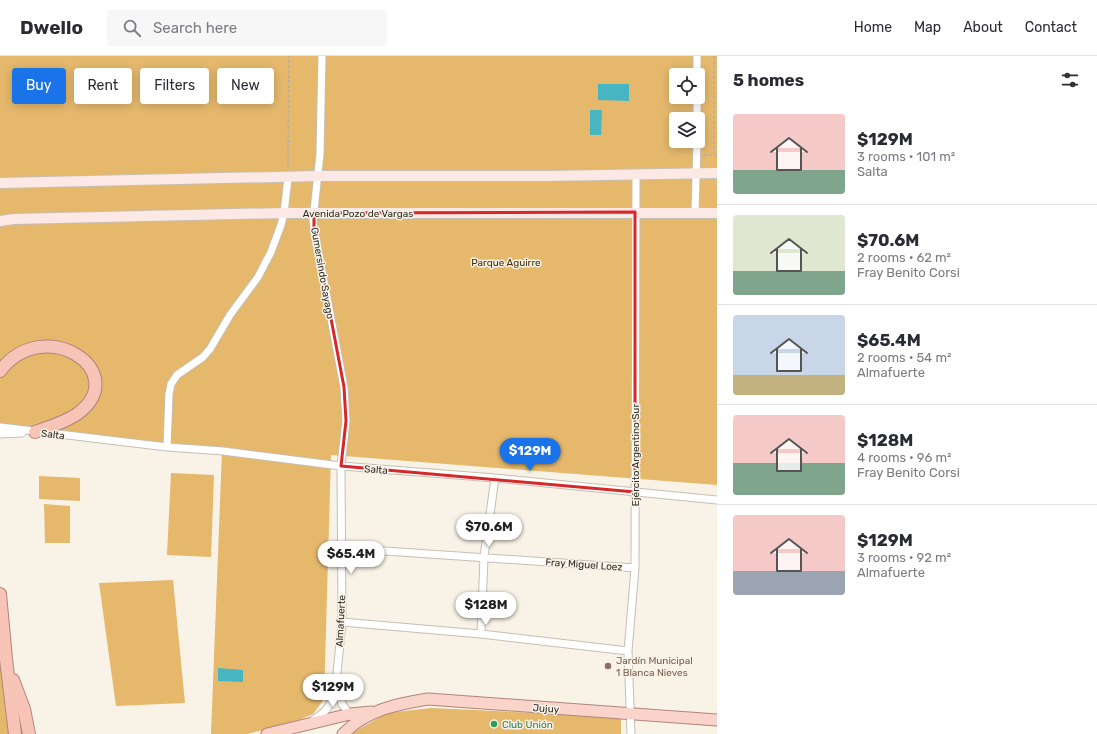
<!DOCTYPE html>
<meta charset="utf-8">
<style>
:root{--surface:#fff;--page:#f7f7f7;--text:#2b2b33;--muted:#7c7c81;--line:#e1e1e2;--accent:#1a73e8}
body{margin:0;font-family:Rubik,sans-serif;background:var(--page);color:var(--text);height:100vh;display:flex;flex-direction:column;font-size:15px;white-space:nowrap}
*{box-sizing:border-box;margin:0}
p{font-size:13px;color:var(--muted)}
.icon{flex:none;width:22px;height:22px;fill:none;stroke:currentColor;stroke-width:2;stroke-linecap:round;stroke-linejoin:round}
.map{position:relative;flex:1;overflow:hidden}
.panel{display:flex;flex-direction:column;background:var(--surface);width:380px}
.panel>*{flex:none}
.top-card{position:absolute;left:12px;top:12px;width:380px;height:36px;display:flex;gap:8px}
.buttons{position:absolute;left:669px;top:12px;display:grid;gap:8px}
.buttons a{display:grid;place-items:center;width:36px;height:36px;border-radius:4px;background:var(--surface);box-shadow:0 2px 10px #0003;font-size:20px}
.price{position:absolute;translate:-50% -34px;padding:0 9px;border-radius:14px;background:#fff;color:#222;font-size:13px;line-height:26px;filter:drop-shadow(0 1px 2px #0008)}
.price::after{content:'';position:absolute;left:50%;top:24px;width:12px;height:9px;margin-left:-6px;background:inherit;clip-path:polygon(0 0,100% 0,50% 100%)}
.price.active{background:var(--accent);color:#fff}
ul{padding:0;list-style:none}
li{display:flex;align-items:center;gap:12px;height:100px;padding:0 16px}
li+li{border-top:1px solid var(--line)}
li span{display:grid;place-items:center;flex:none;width:112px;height:80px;border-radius:4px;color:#555}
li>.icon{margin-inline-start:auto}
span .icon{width:48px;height:48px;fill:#fffc;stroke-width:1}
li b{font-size:17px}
h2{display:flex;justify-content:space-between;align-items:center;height:48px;padding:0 16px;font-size:17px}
.pill{padding:0 14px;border-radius:4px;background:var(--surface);box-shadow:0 2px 10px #0003;font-size:14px;line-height:36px}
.pill.active{background:var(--accent);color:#fff}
header{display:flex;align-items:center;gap:24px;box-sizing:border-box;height:56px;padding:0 20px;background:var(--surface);border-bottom:1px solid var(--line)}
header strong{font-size:19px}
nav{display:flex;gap:22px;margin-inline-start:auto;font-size:14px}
.search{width:280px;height:36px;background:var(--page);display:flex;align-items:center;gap:10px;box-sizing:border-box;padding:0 14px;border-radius:4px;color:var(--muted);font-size:15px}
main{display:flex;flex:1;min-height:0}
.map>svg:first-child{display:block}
.green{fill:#e5b86c;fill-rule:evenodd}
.water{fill:#48b5c2}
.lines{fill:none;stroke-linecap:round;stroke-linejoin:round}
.minor-casing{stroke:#c6bfb3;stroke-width:9}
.secondary-casing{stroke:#c6bfb3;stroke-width:12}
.primary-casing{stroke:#b0857a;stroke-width:13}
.trunk-casing{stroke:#b0857a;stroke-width:14}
.path{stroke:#b4afa5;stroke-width:1.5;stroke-dasharray:3 2;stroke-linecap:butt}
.minor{stroke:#fff;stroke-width:7}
.secondary{stroke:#fce9e5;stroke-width:10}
.primary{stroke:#fad3ca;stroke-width:11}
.trunk{stroke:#f8c4b8;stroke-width:12}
.marked{fill:none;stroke:#d62828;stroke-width:3;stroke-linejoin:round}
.education-dot{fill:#8d6e63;stroke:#f9f2e6;stroke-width:1.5}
.leisure-dot{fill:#2e9e5b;stroke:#f9f2e6;stroke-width:1.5}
.labels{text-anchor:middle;stroke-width:3;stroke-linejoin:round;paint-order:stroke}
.street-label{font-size:10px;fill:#2e2b27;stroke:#f9f2e6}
.park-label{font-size:10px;fill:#453007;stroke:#f9f2e6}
.education-label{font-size:10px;fill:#785e54;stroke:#f9f2e6;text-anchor:start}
.leisure-label{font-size:10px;fill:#27864d;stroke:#f9f2e6;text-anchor:start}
</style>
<header>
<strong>Dwello</strong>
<div class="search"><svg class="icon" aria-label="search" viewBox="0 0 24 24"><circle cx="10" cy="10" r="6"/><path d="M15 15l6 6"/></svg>Search here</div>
<nav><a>Home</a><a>Map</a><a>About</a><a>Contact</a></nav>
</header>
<main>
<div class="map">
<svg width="717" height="678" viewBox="0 0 717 678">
<rect width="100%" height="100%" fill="#f9f2e6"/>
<!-- green -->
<path class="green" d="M0,0h717v429l-386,-30 -7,244 -11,15 -19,8 -47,12h-36l11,-283 -222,-27zM676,19h22v22h-22zM676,63h22v22h-22z
M171,417l43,2 -3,82 -44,-2z
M39,420l41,2v23l-41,-2z
M44,448l26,2v37h-25z
M173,524l12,123 -69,3 -17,-123z
M0,579l10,99h-10z
M431,652l190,9v17h-269l2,-2 33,-19z"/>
<!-- water -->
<path class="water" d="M598,28h31v17l-31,-1z
M590,54h12l-1,25h-11z
M218,612l25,2v12l-25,-1z"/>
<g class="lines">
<defs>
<path id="minor" d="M322,0l-2,98 -7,66 1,9 30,158 2,34 -5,45 1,156 -6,61 6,21 9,12
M697,0v19
M697,41v22
M695,157l2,-72
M0,371l167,20 56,4 118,15 154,12 222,22
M0,378l22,-1
M167,391l2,-53 2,-10 6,-9 26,-18 7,-8 20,-34 28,-38 13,-25 10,-27 3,-12 4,-35
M341,492l294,20
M342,566l139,12 147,17
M481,578l3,-77 11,-79
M313,664c17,-10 18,-16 23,-35
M631,678l-3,-83 7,-83 1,-393"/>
<path id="secondary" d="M0,127l318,-7h229l170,-3
M0,165l14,-2 270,-6h433"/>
<path id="primary" d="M267,678l83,-20 21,-2
M343,678c23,-24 54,-30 85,-35l289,21"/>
<path id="trunk" d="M0,315c45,-59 134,2 77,43 -13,9 -28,13 -42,18
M0,538l6,65 9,75
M13,624l11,29 5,25"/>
</defs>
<!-- minor casing -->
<use href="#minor" class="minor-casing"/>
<!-- secondary casing -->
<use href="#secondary" class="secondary-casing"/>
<!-- primary casing -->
<use href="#primary" class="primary-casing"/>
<!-- trunk casing -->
<use href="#trunk" class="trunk-casing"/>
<!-- path -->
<path class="path" d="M714,0v99h3
M704,99h10
M288,112l1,-112"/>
<!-- minor -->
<use href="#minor" class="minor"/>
<!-- secondary -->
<use href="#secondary" class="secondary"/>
<!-- primary -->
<use href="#primary" class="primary"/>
<!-- trunk -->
<use href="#trunk" class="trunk"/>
</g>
<!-- marked area -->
<path class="marked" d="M635,156v280l-294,-26 5,-45 -2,-34 -30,-158v-16z"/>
<!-- markers -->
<circle class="education-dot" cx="608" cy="610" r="4"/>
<circle class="leisure-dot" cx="494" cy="668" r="4"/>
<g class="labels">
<!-- street labels -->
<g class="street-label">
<text x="358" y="161">Avenida Pozo de Vargas</text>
<text transform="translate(323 217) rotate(80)" y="4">Gumersindo Sayago</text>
<text transform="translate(53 378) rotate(7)" y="4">Salta</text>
<text transform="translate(635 399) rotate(-90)" y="4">Ejército Argentino Sur</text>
<text transform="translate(376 413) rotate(4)" y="4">Salta</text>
<text transform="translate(584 508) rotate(4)" y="4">Fray Miguel Loez</text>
<text transform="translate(340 565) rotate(-87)" y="4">Almafuerte</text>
<text transform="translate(546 652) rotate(4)" y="4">Jujuy</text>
</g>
<!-- park labels -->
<g class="park-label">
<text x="506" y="210">Parque Aguirre</text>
</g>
<!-- education labels -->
<g class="education-label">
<text x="616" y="608">Jardín Municipal<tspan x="616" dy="12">1 Blanca Nieves</tspan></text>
</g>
<!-- leisure labels -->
<g class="leisure-label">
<text x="502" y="672">Club Unión</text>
</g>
</g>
</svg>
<div class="buttons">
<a><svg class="icon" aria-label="locate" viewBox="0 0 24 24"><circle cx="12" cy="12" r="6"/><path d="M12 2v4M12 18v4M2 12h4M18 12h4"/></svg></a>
<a><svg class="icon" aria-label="layers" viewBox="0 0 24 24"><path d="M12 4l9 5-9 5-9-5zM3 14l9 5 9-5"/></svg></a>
</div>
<b class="price active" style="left:530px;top:416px">$129M</b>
<b class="price" style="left:489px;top:492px">$70.6M</b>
<b class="price" style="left:351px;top:519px">$65.4M</b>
<b class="price" style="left:486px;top:570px">$128M</b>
<b class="price" style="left:333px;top:652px">$129M</b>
<div class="top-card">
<a class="pill active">Buy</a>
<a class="pill">Rent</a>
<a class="pill">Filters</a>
<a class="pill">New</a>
</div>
</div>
<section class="panel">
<h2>5 homes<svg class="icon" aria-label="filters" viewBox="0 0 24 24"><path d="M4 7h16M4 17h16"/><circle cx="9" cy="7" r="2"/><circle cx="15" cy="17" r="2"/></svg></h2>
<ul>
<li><span style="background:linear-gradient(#f6c9c9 70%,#7fa58c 0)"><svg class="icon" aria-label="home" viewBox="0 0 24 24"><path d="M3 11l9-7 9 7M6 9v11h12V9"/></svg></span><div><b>$129M</b><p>3 rooms · 101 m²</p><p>Salta</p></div></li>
<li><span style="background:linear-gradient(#dfe7d0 70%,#7fa58c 0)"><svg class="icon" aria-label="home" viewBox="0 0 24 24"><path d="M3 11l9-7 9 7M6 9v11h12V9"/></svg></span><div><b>$70.6M</b><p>2 rooms · 62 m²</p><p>Fray Benito Corsi</p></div></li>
<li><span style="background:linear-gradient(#c9d6e8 75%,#c2b280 0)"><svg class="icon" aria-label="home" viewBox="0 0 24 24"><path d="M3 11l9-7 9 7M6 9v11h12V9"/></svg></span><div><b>$65.4M</b><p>2 rooms · 54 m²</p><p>Almafuerte</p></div></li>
<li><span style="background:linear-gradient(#f6c9c9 60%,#7fa58c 0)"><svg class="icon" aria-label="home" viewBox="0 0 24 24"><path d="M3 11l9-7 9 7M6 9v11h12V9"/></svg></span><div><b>$128M</b><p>4 rooms · 96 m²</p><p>Fray Benito Corsi</p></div></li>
<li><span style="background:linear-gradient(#f6c9c9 70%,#9aa5b1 0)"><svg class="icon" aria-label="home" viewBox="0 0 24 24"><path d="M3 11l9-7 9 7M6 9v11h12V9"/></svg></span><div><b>$129M</b><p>3 rooms · 92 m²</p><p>Almafuerte</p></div></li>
</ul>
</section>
</main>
